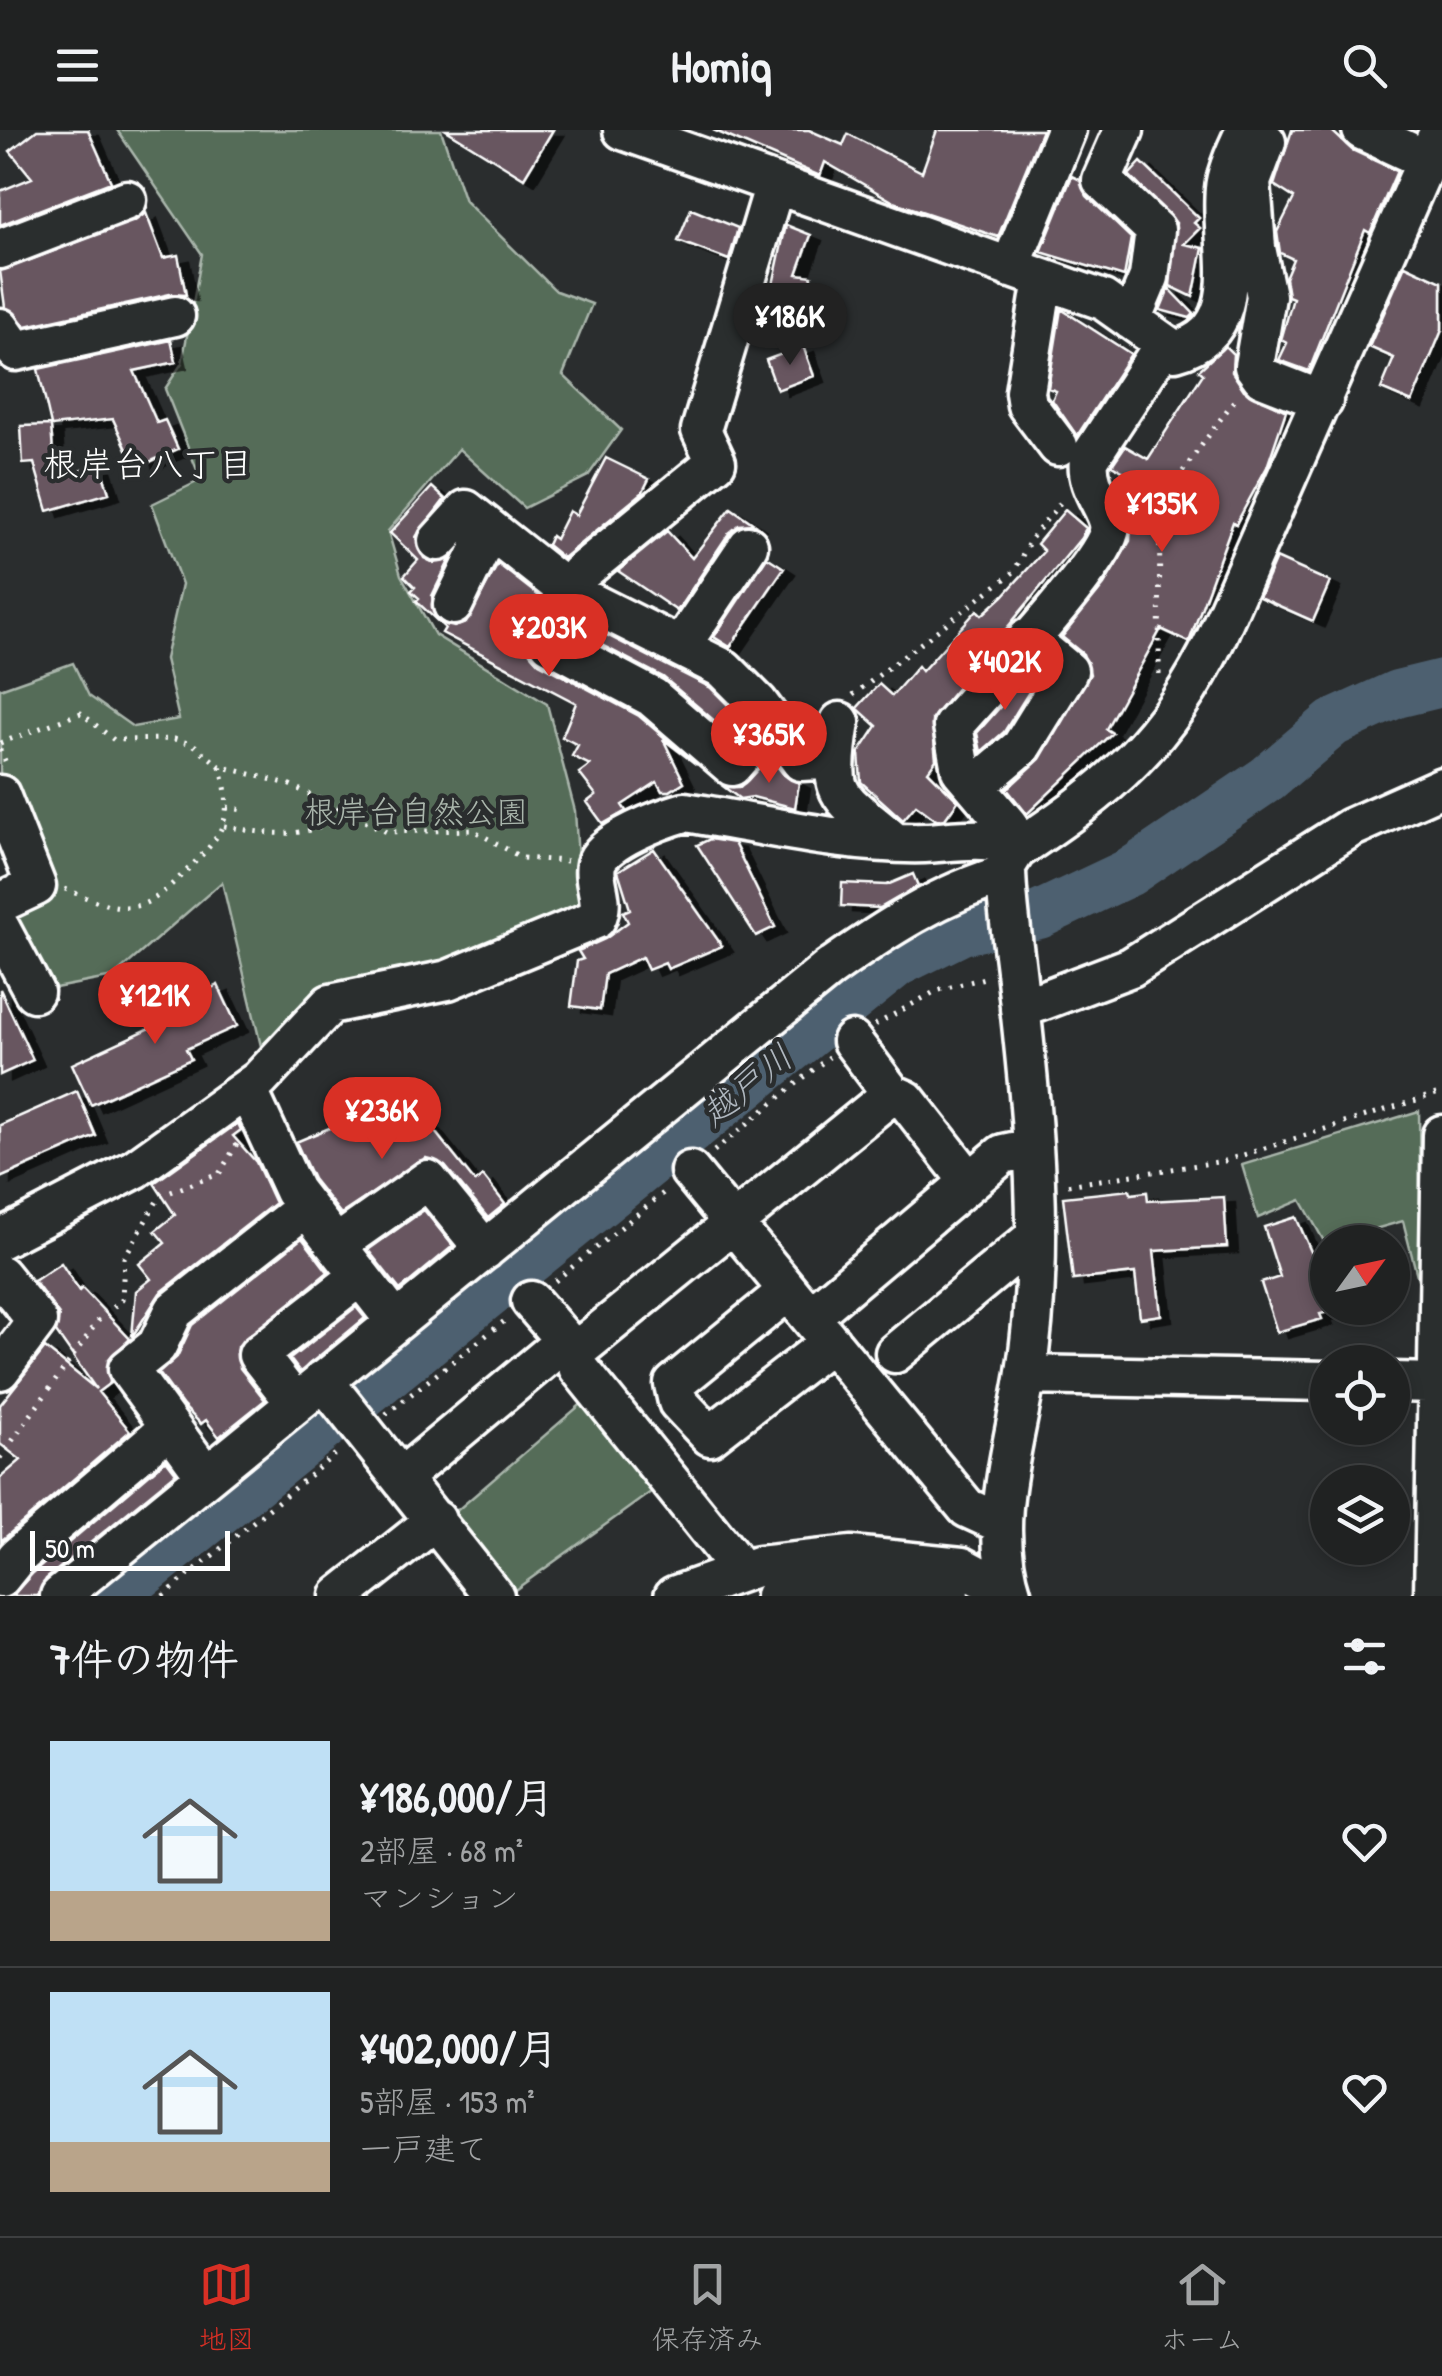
<!DOCTYPE html>
<html lang="ja">
<meta charset="utf-8">
<style>
:root{--surface:#202222;--page:#282a2a;--text:#f1f3f6;--muted:#a2a4a5;--line:#3d3f40;--accent:#d93025}
body{margin:0;font-family:"Patrick Hand","Klee One",sans-serif;background:var(--page);color:var(--text);height:100vh;display:flex;flex-direction:column;font-size:38px;white-space:nowrap}
*{box-sizing:border-box;margin:0}
p{font-size:32px;color:var(--muted)}
.icon{flex:none;width:55px;height:55px;fill:none;stroke:currentColor;stroke-width:2;stroke-linecap:round;stroke-linejoin:round}
.map{position:relative;height:1466px;overflow:hidden}
.details{display:flex;flex-direction:column;background:var(--surface);flex:1}
.details>*{flex:none}
.needle{width:65px;rotate:57deg}
.tools{position:absolute;left:1310px;top:1095px;display:grid;gap:20px}
.tools a{display:grid;place-items:center;width:100px;height:100px;border-radius:50%;background:var(--surface);box-shadow:0 5px 15px #0003,0 0 0 2px var(--line);font-size:50px}
.scale{position:absolute;left:30px;bottom:25px;width:200px;box-sizing:border-box;padding-left:10px;border:5px solid #fff;border-top:0;font-size:28px;line-height:35px;white-space:nowrap;color:#fff;-webkit-text-stroke:8px #2a2d2e;paint-order:stroke}
.price{position:absolute;translate:-50% -85px;padding:0 22px;border-radius:35px;background:var(--accent);color:#fff;font-size:32px;line-height:65px;filter:drop-shadow(0 2px 5px #0008)}
.price::after{content:'';position:absolute;left:50%;top:60px;width:30px;height:22px;margin-left:-15px;background:inherit;clip-path:polygon(0 0,100% 0,50% 100%)}
.price.active{background:#222;color:#fff}
ul{padding:0;list-style:none}
li{display:flex;align-items:center;gap:30px;height:250px;padding:0 50px}
li+li{border-top:2px solid var(--line)}
li span{display:grid;place-items:center;flex:none;width:280px;height:200px;border-radius:0px;color:#555}
li>.icon{margin-inline-start:auto}
span .icon{width:120px;height:120px;fill:#fffc;stroke-width:1}
li b{font-size:42px}
h2{display:flex;justify-content:space-between;align-items:center;height:120px;padding:0 50px;font-size:42px}
header{display:flex;justify-content:space-between;align-items:center;height:130px;padding:0 50px;background:var(--surface);font-size:45px;font-weight:700}
.menu{display:flex;justify-content:space-around;align-items:center;height:140px;border-top:2px solid var(--line);background:var(--surface);font-size:28px;color:var(--muted)}
.menu a{display:grid;justify-items:center;gap:5px}
.menu .active{color:var(--accent)}
.map>svg:first-child{display:block}
.green{fill:#556c58;stroke:#aab6ac;stroke-width:2.5}
.lines{fill:none;stroke-linecap:round;stroke-linejoin:round}
.river{stroke:#4e6070;stroke-width:48}
.building{fill:#675761;stroke:#fff;stroke-width:2.5;filter:url(#shadow)}
.minor-casing{stroke:#fff;stroke-width:45}
.path{stroke:#fff;stroke-width:5;stroke-dasharray:2.5 8;stroke-linecap:butt}
.minor{stroke:#2a2d2e;stroke-width:38}
.labels{text-anchor:middle;stroke-width:9;stroke-linejoin:round;paint-order:stroke}
.park-label{font-size:32px;fill:#aab6ac;stroke:#2a2d2e}
.neighbourhood-label{font-size:35px;fill:#fff;stroke:#2a2d2e}
.water-label{font-size:35px;font-style:italic;fill:#afb7bf;stroke:#2a2d2e}
</style>
<header><svg class="icon" aria-label="menu" viewBox="0 0 24 24"><path d="M4 6h16M4 12h16M4 18h16"/></svg>Homiq<svg class="icon" aria-label="search" viewBox="0 0 24 24"><circle cx="10" cy="10" r="6"/><path d="M15 15l6 6"/></svg></header>
<div class="map">
<svg width="1442" height="1466" viewBox="0 0 1442 1466">
<defs>
<filter id="shadow"><feDropShadow dx="11" dy="6" stdDeviation="0" flood-color="#0009"/></filter>
</defs>
<rect width="100%" height="100%" fill="#2a2d2e"/>
<filter id="ink" filterUnits="userSpaceOnUse"><feTurbulence type="fractalNoise" baseFrequency=".01" numOctaves="2"/><feDisplacementMap in="SourceGraphic" scale="20" xChannelSelector="R" yChannelSelector="G"/><feConvolveMatrix kernelMatrix="1 2 1 2 8 2 1 2 1" color-interpolation-filters="sRGB"/></filter>
<g filter="url(#ink)">
<!-- green -->
<path class="green" d="M117,0h324l24,71 91,90 36,13 -29,71 58,55 -33,46 -64,32 -65,-59 -71,82 13,44 34,60 112,69 28,107 6,97 -138,56 -121,25 -61,57 -39,-164 -109,95 -79,15 -34,-64 36,-42 -36,-91v-106l73,-26 16,33 44,31 46,-8 -14,-60 17,-75 -30,-80 49,-24 -36,-91 17,-26 20,-109z
M1419,981l2,180 -18,-70 -78,22 -24,-43 -43,18 -16,-53z
M593,1264l69,90 -150,108 -59,-78z"/>
<g class="lines">
<!-- river -->
<path class="river" d="M115,1466l782,-633 65,-32 77,-16 91,-43 137,-93 66,-56 64,-29 45,-11"/>
</g>
<!-- building -->
<path class="building" d="M37,0h51l23,52 -111,43v-34l32,-13 -22,-27z
M446,0h107l-29,48z
M713,0h96l34,15 5,-11 74,38 15,-42h105l-44,107 -104,-35 -69,-40 -5,14z
M1292,0h39l21,20 45,21 -27,62 -5,-3 -56,141 -30,-11 8,-17 -6,-3 12,-42 -5,-2 -3,-18 8,-19 -13,-6 -3,-21 17,-34 -20,-13z
M1141,32l58,56 -5,5 6,5 -16,16 19,4 -10,49 -23,-11 6,-63 -47,-48z
M1072,46l8,4 7,16 44,42 -7,39 -83,-25z
M691,79l47,19 -9,32 -51,-19z
M146,83l17,45 15,-3 8,40 -16,-1 -144,32 -21,-19 -5,-36 135,-50z
M786,95l25,10 -14,39 15,2 -4,24 -37,-6z
M1405,135l37,17v48l-30,72 -31,-13 13,-31 -25,-11z
M1169,158l25,26 -4,4 -30,-8z
M1061,179l70,45 -54,82 -25,-36 4,-9 -8,-3z
M171,210l5,22 -42,9 23,52 8,-3 13,29 -35,16 -4,-10 -8,3 -18,-39 -62,7 4,52 45,-13 9,28 -61,18 -14,-48 -11,1 -2,-38 30,-1 -13,-56z
M803,216l11,30 -37,14 -11,-30z
M1225,216l8,8 -1,18 12,18 42,21 -19,56 -31,57 -3,-2 -44,120 -28,-13 -55,100 6,4 -85,81 -20,-25 33,-30 50,-85 -7,-20 -21,-17 42,-52 26,-44 1,-22 -10,-25 10,-18 -19,-11 13,-19 23,13 55,-85 -4,-4z
M606,328l43,21 -7,14 -79,65 -16,-13 4,-9 4,3 14,-28 7,4z
M432,357l13,12 -29,38 8,21 10,5 16,-4 -18,37 3,22 19,9 12,-4 32,-59 41,32 -17,32 8,25 9,10 100,53 58,49 -34,-26 21,43 -14,9h-8l-5,-9 -35,23 4,6 -23,13 -16,-22 9,-7 -17,-22 11,-8 -18,-9 6,-11 -16,-8 14,-34 -134,-70 3,-5 -29,-27 3,-3 -8,-7 4,-4 -11,-11 14,-16 -28,-27z
M731,378l23,16 -15,1 -10,8 -52,78 -59,-40 49,-40 25,27z
M1065,380l21,18 -5,10 -149,181 4,41 -8,11 30,30 -13,18 -9,1 -20,-15 -13,15 -42,-38 -2,-29 18,-27 -20,-18 22,-24 13,12 26,-30 4,5 55,-61 5,5 21,-19 41,-45 -7,-7z
M767,427l17,11 -54,79 -16,-10z
M1276,428l54,24 -17,39 -54,-24z
M577,490l134,68 32,32 -13,14 -67,-57 -92,-48z
M1032,541l7,5 -35,56 -23,20 -4,-19z
M770,627l14,18 15,8 -4,25 -42,-11 -13,2 -16,-12h16z
M710,709l24,4 41,84 -19,9 -59,-91z
M654,719l68,97 -54,23 -3,-6 -17,7 -6,-13 -37,17 -5,36 -29,-4 6,-45 6,-2 -5,-8 27,-12 23,-17 -5,-10 7,-3 -12,-38z
M913,744l5,12 -38,22 -39,-2 1,-23 45,2z
M218,855l19,41 -51,23 5,10 -100,46 -19,-41 100,-46 -4,-10z
M0,859l33,71 -33,15z
M77,961l19,45 -96,42v-53z
M419,992l4,5 5,-4 47,59 8,-6 22,28 -17,14 -43,-52 -19,-8 -85,56 -28,-35 -17,-37 38,-16 80,1z
M238,993l3,7 -8,6 23,26 19,41 -115,90 -28,44 4,-46 15,-12 -12,-15 26,-21 -10,-12 20,-16 -21,-32z
M1130,1060l1,4 16,-2 1,9 76,-4 3,50 -73,4 7,64 -21,3 -5,-45 -62,7 -10,-83z
M424,1080l29,36 -53,44 -32,-40z
M1296,1087l19,44 13,-4v55l-8,2 2,5 -45,13 -16,-49 19,-6 -16,-50z
M302,1108l26,34 -90,74 2,22 25,32 -46,37 -13,-17 -5,4 -18,-18 -24,-33 18,-16 15,-32z
M61,1133l18,28 3,-3 48,51 -22,21 2,23 -12,9 32,39 -129,110 -1,-63 21,-18 -21,-16v-39l45,-57 51,41 -40,-57 3,-17 -25,-34z
M356,1177l9,11 -65,54 -10,-13z
M166,1330l10,13 -130,106 -8,17h-26l21,-23z"/>
<g class="lines">
<defs>
<path id="minor" d="M623,0l480,170 72,51c77,-21 44,-104 50,-162 1,-18 13,-43 21,-59
M1124,0l-22,50 53,50 -6,47 -18,43
M1362,0l64,30
M1266,12l-15,40 5,66 10,48 -12,70 8,11 61,24
M0,119l127,-49
M1010,138l56,-138
M1043,149l-18,113 2,13 31,41
M0,198l16,23 159,-35
M438,411l28,-31 102,81 156,78 34,34 43,58 33,-2
M453,475l36,-74
M680,517l68,-101
M840,592c-13,80 -2,71 54,120
M770,593l-38,43 -80,-69 -102,-54 -6,-13 35,-56 137,-112 -15,-32 74,-246
M975,656l46,-39 47,-76 -40,-33
M0,665l36,91 -36,17
M1016,720l-8,-25 -47,-55 -8,-44c31,-36 147,-158 156,-194 4,-21 -24,-41 -20,-73l74,-113
M0,798l34,64
M1020,879l111,-42 219,-139 92,-41
M247,959l47,102 102,131
M892,964l14,6 64,82
M690,1041l277,337 35,16
M0,1109l135,-70 124,-89 71,-76 118,-24 148,-61c10,-19 -4,-36 0,-55 6,-24 68,-46 89,-52 78,12 161,33 240,31 26,-1 70,-10 91,7
M336,1115l92,-65 57,70
M0,1145l37,46 -37,49
M788,1161l-114,93 4,18 32,34 121,-94
M531,1171l44,51 317,-258 -40,-53
M810,1187l193,-163 28,-6
M575,1222l3,15 163,203
M895,1223l141,-117
M1026,1245l302,6
M323,1250l171,216
M1392,1252l46,1
M294,1271l-36,-46 102,-79
M206,1346l-78,-107 29,-23 17,-35 132,-104
M402,1347l163,-136
M0,1448l17,-21 153,-130
M60,1466l769,-627c55,-39 111,-76 177,-95
M340,1466l96,-76
M674,1466l84,-30 93,-10 111,11 48,26
M775,1466l62,-8 112,8
M1012,1466c-24,-71 1,-146 13,-217 22,-130 7,-270 -8,-400 -4,-38 -11,-75 -11,-113l10,-16c94,-62 150,-108 200,-212l224,-508
M1434,1466l8,-461"/>
</defs>
<!-- minor casing -->
<use href="#minor" class="minor-casing"/>
<!-- path -->
<path class="path" d="M1159,544l1,-171 78,-108
M853,565l161,-123 16,-32 35,-43
M0,613l81,-30 33,27 60,-1 20,6 26,21 68,18 99,48 86,-2 49,28 45,3
M0,619l6,14
M227,677l20,4
M224,696c57,11 78,12 131,-13
M65,759c24,9 49,23 75,16 17,-5 31,-20 44,-32 38,-37 52,-53 36,-107
M875,895l61,-34 52,-14
M714,1021l115,-94
M1068,1055l156,-24 218,-69
M555,1151l112,-91
M386,1284l121,-95
M0,1328l98,-137 24,-21 2,-42 36,-62 59,-22 18,-30
M163,1466l175,-144"/>
<!-- minor -->
<use href="#minor" class="minor"/>
</g>
</g>
<g class="labels">
<!-- park labels -->
<g class="park-label">
<text x="416" y="693">根岸台自然公園</text>
</g>
<!-- neighbourhood labels -->
<g class="neighbourhood-label">
<text x="148" y="346">根岸台八丁目</text>
</g>
<!-- water labels -->
<g class="water-label">
<text transform="translate(747 955) rotate(-39)" y="12">越戸川</text>
</g>
</g>
</svg>
<div class="tools">
<a><svg class="needle" viewBox="-14 -14 28 28"><path d="M0-13l5 13h-10z" fill="#e53935"/><path d="M0 13l5-13h-10z" fill="#a2a4a5"/></svg></a>
<a><svg class="icon" aria-label="locate" viewBox="0 0 24 24"><circle cx="12" cy="12" r="6"/><path d="M12 2v4M12 18v4M2 12h4M18 12h4"/></svg></a>
<a><svg class="icon" aria-label="layers" viewBox="0 0 24 24"><path d="M12 4l9 5-9 5-9-5zM3 14l9 5 9-5"/></svg></a>
</div>
<div class="scale">50 m</div>
<b class="price active" style="left:790px;top:238px">¥186K</b>
<b class="price" style="left:1162px;top:425px">¥135K</b>
<b class="price" style="left:549px;top:549px">¥203K</b>
<b class="price" style="left:1005px;top:583px">¥402K</b>
<b class="price" style="left:769px;top:656px">¥365K</b>
<b class="price" style="left:155px;top:917px">¥121K</b>
<b class="price" style="left:382px;top:1032px">¥236K</b>
</div>
<section class="details">
<h2>7件の物件<svg class="icon" aria-label="filters" viewBox="0 0 24 24"><path d="M4 7h16M4 17h16"/><circle cx="9" cy="7" r="2"/><circle cx="15" cy="17" r="2"/></svg></h2>
<ul>
<li><span style="background:linear-gradient(#bfe0f5 75%,#b9a48a 0)"><svg class="icon" aria-label="home" viewBox="0 0 24 24"><path d="M3 11l9-7 9 7M6 9v11h12V9"/></svg></span><div><b>¥186,000/月</b><p>2部屋 · 68 m²</p><p>マンション</p></div><svg class="icon" aria-label="heart" viewBox="0 0 24 24"><path d="M12 20l-8-8c-3-5 5-10 8-4 3-6 11-1 8 4z"/></svg></li>
<li><span style="background:linear-gradient(#bfe0f5 75%,#b9a48a 0)"><svg class="icon" aria-label="home" viewBox="0 0 24 24"><path d="M3 11l9-7 9 7M6 9v11h12V9"/></svg></span><div><b>¥402,000/月</b><p>5部屋 · 153 m²</p><p>一戸建て</p></div><svg class="icon" aria-label="heart" viewBox="0 0 24 24"><path d="M12 20l-8-8c-3-5 5-10 8-4 3-6 11-1 8 4z"/></svg></li>
</ul>
</section>
<nav class="menu">
<a class="active"><svg class="icon" aria-label="map" viewBox="0 0 24 24"><path d="M3 6l6-2 6 2 6-2v14l-6 2-6-2-6 2zM9 4v14M15 6v14"/></svg>地図</a>
<a><svg class="icon" aria-label="saved" viewBox="0 0 24 24"><path d="M7 4h10v16l-5-4-5 4z"/></svg>保存済み</a>
<a><svg class="icon" aria-label="home" viewBox="0 0 24 24"><path d="M3 11l9-7 9 7M6 9v11h12V9"/></svg>ホーム</a>
</nav>
